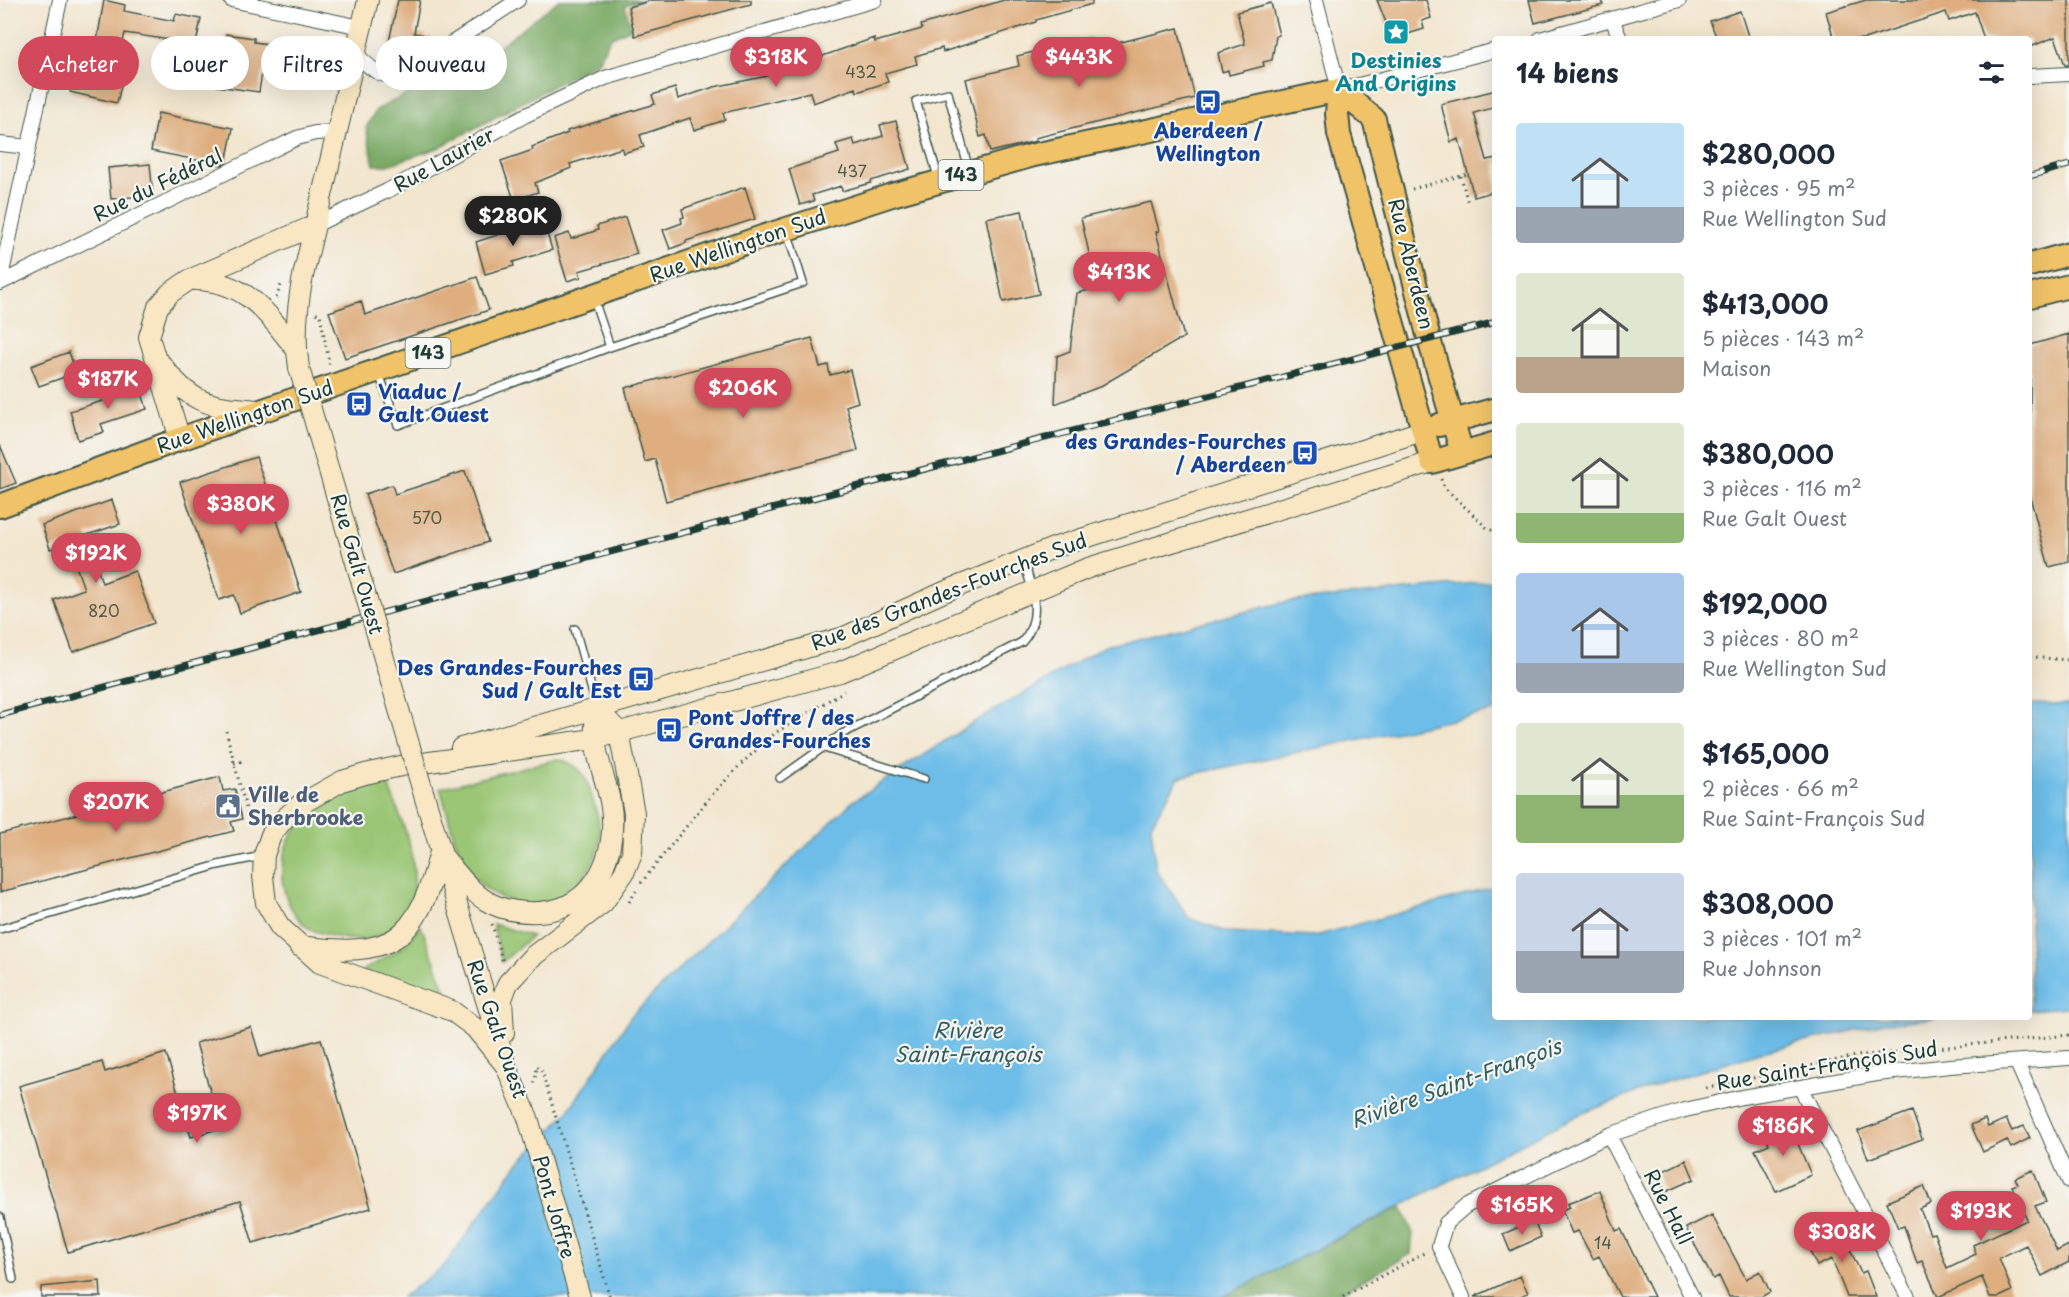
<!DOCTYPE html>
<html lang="fr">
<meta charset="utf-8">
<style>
:root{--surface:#fff;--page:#f2f2f3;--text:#1f2937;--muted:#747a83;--accent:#d1495b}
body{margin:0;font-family:"Playpen Sans",sans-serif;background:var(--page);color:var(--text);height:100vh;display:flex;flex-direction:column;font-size:22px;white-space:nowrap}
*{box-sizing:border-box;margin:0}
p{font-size:20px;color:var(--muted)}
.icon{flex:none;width:33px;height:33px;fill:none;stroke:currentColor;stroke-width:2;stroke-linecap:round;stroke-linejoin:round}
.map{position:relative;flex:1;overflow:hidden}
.sheet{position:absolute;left:1492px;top:36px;width:540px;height:984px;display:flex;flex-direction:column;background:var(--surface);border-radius:6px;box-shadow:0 6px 24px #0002}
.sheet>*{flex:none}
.banner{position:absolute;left:18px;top:36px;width:570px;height:54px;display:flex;gap:12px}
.price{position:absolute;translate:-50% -51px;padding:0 14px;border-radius:21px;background:var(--accent);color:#fff;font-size:20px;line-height:39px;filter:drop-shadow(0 2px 3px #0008)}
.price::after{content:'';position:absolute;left:50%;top:36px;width:18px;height:14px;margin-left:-9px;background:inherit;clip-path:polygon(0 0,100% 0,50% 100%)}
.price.active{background:#222;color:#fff}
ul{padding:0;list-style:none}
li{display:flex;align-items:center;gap:18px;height:150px;padding:0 24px}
li span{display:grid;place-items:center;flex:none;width:168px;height:120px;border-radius:6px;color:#555}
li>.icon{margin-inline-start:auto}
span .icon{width:72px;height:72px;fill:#fffc;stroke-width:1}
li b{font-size:26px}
h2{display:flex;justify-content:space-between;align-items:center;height:72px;padding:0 24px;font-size:26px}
.pill{padding:0 21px;border-radius:27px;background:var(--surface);box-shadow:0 6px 24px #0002;font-size:21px;line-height:54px}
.pill.active{background:var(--accent);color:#fff}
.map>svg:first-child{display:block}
.green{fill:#9ac674;stroke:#5c8254;stroke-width:1.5}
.forest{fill:#7bab66;stroke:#4d744d;stroke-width:1.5}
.water{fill:#6dbde8;stroke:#467d8e;stroke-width:1.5}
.building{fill:#deae7f}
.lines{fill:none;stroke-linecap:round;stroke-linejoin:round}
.service-casing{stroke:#3f564b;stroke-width:10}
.minor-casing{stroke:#3f564b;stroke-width:16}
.secondary-casing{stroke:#3f564b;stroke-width:22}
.primary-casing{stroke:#3f564b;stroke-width:26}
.path{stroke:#3f564b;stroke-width:3;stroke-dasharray:1.5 4.5;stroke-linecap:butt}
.service{stroke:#fff;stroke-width:7}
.minor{stroke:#fff;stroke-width:14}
.secondary{stroke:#f9e7c3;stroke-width:20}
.primary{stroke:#f0c369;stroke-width:22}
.rail-casing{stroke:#1f3d34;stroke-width:7}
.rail{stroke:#f6f6f2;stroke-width:4.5;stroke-dasharray:14;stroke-linecap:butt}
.secondary-bridge-casing{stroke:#3f564b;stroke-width:22;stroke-linecap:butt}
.secondary-bridge{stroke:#f9e7c3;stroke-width:20}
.labels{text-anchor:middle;stroke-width:4.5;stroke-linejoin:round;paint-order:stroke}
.number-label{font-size:16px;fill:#4f5947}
.shield{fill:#f6f6f2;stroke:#60746d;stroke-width:1.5}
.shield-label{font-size:18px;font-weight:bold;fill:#1f3d34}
.culture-label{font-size:20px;font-weight:bold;fill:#0d838f;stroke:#f6f6f2}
.transit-label{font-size:20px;font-weight:bold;fill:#164399;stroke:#f6f6f2;text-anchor:start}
.street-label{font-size:20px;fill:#1f3d34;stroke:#f6f6f2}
.service-label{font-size:20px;font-weight:bold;fill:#4e5e75;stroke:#f6f6f2;text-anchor:start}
.water-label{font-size:21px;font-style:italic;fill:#325d61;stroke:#f6f6f2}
</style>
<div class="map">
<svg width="2069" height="1297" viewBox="0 0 2069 1297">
<rect width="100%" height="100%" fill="#f6f6f2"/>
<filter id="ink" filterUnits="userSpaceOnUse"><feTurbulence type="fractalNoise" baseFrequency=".0167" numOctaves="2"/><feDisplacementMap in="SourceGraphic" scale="12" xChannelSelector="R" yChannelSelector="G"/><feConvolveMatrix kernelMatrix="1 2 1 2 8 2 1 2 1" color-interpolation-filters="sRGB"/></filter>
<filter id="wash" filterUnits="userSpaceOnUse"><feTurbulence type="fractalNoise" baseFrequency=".008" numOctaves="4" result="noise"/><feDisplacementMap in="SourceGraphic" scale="24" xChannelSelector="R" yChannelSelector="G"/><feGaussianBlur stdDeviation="1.35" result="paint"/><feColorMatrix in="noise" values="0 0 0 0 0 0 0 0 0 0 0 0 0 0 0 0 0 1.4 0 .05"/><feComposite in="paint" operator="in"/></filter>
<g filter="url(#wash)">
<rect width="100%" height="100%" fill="#f2e6cf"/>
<!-- green -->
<path class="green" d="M558,759c24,6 29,18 35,41 4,13 8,26 7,40 -1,11 -6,20 -11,29 -28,50 -95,44 -123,-3 -11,-17 -19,-57 -26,-78z
M386,779c11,31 29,67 28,101 0,49 -38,68 -82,56 -8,-2 -19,-4 -25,-9 -17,-14 -26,-36 -25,-57 3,-59 54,-78 104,-91z
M493,924l39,12 -30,26z
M421,926l29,76 -88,-31 40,-23z"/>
<!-- forest -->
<path class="forest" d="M559,0h84l-18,5 6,23 -21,10 -12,24 -160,86 -50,17h-14l-8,-37 10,-18 122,-63z
M1402,1207l11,26 -2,21 -78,43h-110z"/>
<!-- water -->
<path class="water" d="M1495,581v130l-316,66 -28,48 5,45 33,48 38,14 88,4 180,-49 1,130h454l-65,6 -119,28 -107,33 -81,31 -355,182h-821l42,-31 72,-100 51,-53 65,-98 221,-214 121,-79 131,-76 180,-44z
M2030,704l39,1v302l-39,3z"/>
<g id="blocks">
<!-- building -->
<path class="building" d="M104,0l21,5 -1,6 50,10 2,-7 25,5 -5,25 -71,-11 -10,42 8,2 -6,26 -47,-11 5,-25 17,3z
M398,0h22l-6,33 12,2 -3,15 -13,-2 -1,7 -22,-4z
M653,0h98v4l-116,32 -7,-29z
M1004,0h88v4l-56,16v2l-93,30 -1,-4 -27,8 2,8 -32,9 3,9 -31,10 -1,-4 -43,15 -3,-11 -87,21 2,7 -31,10 -4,-12 -50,17 4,12 -21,6 -1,-5 -52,16 1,4 -36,15 3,9 -24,8 -13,-39 32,-11 -1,-3 36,-14 -1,-2 88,-27 -3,-9 23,-7 3,11 36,-12 49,-10 111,-39 1,4 47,-13 -1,-4z
M1377,0h49l5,18 -9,3 2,8 -16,5 -1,-5 -11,3 -1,-4 -6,2z
M1529,0h73l1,5 -68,18z
M1866,0h203v65h-4l-10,-28 -25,10v-8h-46l-9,-27 -26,9 -3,-9 -82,27h-30l-8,-27z
M1271,3l8,32 -3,1 -4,24 -9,2 1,4 -35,9 -1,-5 -6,2 -4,-19 27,-9 -8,-32z
M1740,11l9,28h-32l-7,-18z
M1178,28l17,70 -160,40 1,3 -46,11 -4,-17 -6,2 -14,-58 53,-13 -2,-10 73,-18 3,11z
M226,34l28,4v4l58,8 -4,28 -46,-6 -3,20 -42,-6z
M1496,90v17l-22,6 13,47 9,-2v33l-22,6 -15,-58 -8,3 -10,-38z
M158,113l75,15 -7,35 -4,2 -71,-14z
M896,121l14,48 -39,12v2l-29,8 -1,-5 -29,9 2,6 -14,4 -11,-36 50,-16 -3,-9 17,-5 2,6 28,-9 -3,-11z
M150,164l3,31 -42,4 -3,-31z
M745,187l10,32 -69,22v2l-16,6 -7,-19 19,-7 -1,-5 3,-1 -2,-8z
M1151,202l8,29 -3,1 28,105 -85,50 -44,17 2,-48 13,-5 7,-58 20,-5 -16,-70z
M1022,211l17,83 -36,8 -17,-84z
M625,217l12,37 -58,17 2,6 -14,4 -13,-43 15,-5 2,6 27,-9 -1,-4z
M543,220l9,30 -39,12 1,4 -29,8 -9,-32z
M477,277l12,33 -144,48 -16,-46 32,-11 4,14z
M2069,334v228l-20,5 -19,-70v-152z
M812,338l8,29 8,-2 2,10 20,-5 8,32 -12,4 12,44 -192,51 -11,-42 -10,3 -20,-74z
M69,352l7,21 -37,13 -8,-20z
M138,381l9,28 -46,15 3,8 -26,8 -8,-29 39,-12 -3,-8z
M0,445l16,38 -16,6z
M256,457l45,135 -61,21 -6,-18 -15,5 -39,-118z
M465,471l23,71 -95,32 -28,-80 27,-9 3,9z
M112,500l8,24 -33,11 15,48 33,-12 19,52 -81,29 -19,-52 30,-11 -16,-46 -18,6 -8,-24z
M220,777l3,14 12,-2 7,30 -11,3 3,9 -234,61v-58z
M251,1027l9,30 61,-18 50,169 -118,35 -13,-42 -172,51 -49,-166 83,-24 3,10 61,-19 25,84 30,-9 -25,-85z
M1912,1111l10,28 -54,20 -10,-28z
M1985,1119l3,8 18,-8 6,12 12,-5 6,12 -19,10 -4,-8 -24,12 -12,-27z
M1788,1120l23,55 -35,16 -21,-41 14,-6 -6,-14z
M1686,1160l8,19 -29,13 -8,-18z
M2033,1170l13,32 -11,4 22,45 12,-6v17l-27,14 -16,-31 -27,13 13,33 -13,6h-9l-8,-20 -44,20 -16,-36 -5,2 -13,-37 -6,2 -11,-26 37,-16 7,18 -11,5 10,25 4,-1 13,35 29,-14 -3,-9 54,-25 -15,-34 6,-2 -3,-6z
M1600,1191l16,40 5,-2 33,68h-34l-21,-41 -6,3 -15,-28 -6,2 -10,-23 8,-3 -2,-4z
M1712,1215l34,64 14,-8 10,21 -9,5h-32l-10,-21 -6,3 -27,-51z
M1534,1221l7,16 -31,14 -7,-17z
M1840,1228l21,45 5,-2 10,26h-29l-15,-38 -15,7 -11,-23z
M1520,1276l8,17 -9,4h-45z
M100,1281l1,16h-60v-10z"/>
</g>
</g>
<g filter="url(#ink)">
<use href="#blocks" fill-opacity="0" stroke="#3f564b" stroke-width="1.5"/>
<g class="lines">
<defs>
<path id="service" d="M939,180l-23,-79 32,-8 21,77
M594,300l16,47 193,-64 -16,-52
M379,374l19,51 212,-78
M575,629l21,76
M821,747l103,32
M780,778l62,-44 180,-92c21,-24 11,-52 2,-79
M0,929l218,-64 44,-9
M0,1217l13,62"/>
<path id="minor" d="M231,0l130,27
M1316,0l23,90 157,-40
M1613,21l7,18
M1540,39l139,-39
M355,53c19,18 26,29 54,18l109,-71
M2030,76l39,-2
M0,144l29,3
M313,226l74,-35 137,-75 81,-38 270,-78
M0,282l60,-282
M0,283l297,-145 18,-5 20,-1
M2017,1063l52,118
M1800,1087l108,210
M1609,1135l83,162
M1463,1297l-24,-51 7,-23 20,-17 143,-71 72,-24 61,-14 135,-23 73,-8 119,-8"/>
<path id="secondary" d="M195,280c51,1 71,32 101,69
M161,364c32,42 48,42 98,46
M299,368c-5,-31 -2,-61 4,-92l65,-276
M180,439l-31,-102 9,-30 12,-14 19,-13 124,-54
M461,748l383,-111 100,-45 112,-45 366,-116
M424,795l82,271 22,52 52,179
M445,859c30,36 44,55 94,53 57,-3 81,-61 71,-111 -5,-25 -17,-50 -15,-76
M299,946c93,12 117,-2 141,-94
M504,1033l-2,-34 6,-16 24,-26 71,-54 21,-30 8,-20 2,-40 -15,-81 -23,-24
M506,1066l-31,-38 -23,-17 -132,-48 -40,-36 -14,-24 -3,-27 1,-21 7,-20 12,-15 18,-16 41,-23 23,-7 36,-8 193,-27 246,-67 248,-104 344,-106"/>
<path id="primary" d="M1339,90l-2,24 2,20 93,328 64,-19
M1339,90l35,29 55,220 33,114
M2030,265l39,-11
M2030,296l39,-10
M1439,425l57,-16
M0,506l180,-67 582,-202 130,-42 142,-40 305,-65"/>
</defs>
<!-- service casing -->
<use href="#service" class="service-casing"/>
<!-- minor casing -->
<use href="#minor" class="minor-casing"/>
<!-- secondary casing -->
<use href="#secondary" class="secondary-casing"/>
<!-- primary casing -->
<use href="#primary" class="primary-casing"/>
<!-- path -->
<path class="path" d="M1461,176l7,28
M1412,189l56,-15
M276,298l5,-13
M316,313l4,1 10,53
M1441,479l4,9 42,40 9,4
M2030,657l39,3
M226,731l25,97
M234,763l9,-2
M641,883l69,-86 31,-33 34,-31 69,-42
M629,902l7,-11
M492,924l11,39
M537,1067l4,1 69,229
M534,1083l3,-16
M1706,1088l150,-32 213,-21
M1343,1297l83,-45"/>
<!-- service -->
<use href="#service" class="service"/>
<!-- minor -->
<use href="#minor" class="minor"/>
<!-- secondary -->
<use href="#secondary" class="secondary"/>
<!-- primary -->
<use href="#primary" class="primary"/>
<defs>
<path id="rail" d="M2030,176l39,-11
M0,715l809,-216 687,-177"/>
</defs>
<!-- rail casing -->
<use href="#rail" class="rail-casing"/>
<!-- rail -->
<use href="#rail" class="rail"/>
<defs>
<path id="secondary-bridge" d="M299,368l125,427"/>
</defs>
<!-- secondary-bridge casing -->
<use href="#secondary-bridge" class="secondary-bridge-casing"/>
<!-- secondary-bridge -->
<use href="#secondary-bridge" class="secondary-bridge"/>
</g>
</g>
<!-- icons -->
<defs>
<symbol id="sight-square" viewBox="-11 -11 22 22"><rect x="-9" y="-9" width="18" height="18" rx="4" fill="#0f9aa8" stroke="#f6f6f2"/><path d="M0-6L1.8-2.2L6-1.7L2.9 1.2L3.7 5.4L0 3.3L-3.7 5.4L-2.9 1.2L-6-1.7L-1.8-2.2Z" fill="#fff"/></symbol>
<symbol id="bus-square" viewBox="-11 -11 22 22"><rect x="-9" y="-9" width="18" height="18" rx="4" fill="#1a4fb4" stroke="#f6f6f2"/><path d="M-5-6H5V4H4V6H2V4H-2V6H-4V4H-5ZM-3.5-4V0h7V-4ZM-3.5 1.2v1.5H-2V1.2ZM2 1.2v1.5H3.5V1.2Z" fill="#fff"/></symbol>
<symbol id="civic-square" viewBox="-11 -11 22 22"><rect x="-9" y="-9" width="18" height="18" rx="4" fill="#5c6f8a" stroke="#f6f6f2"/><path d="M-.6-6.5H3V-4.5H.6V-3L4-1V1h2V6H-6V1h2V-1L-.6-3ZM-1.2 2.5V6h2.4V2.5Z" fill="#fff"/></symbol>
</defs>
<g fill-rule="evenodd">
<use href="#sight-square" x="1381" y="17" width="30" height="30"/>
<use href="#bus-square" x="1193" y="87" width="30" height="30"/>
<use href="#bus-square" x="344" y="389" width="30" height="30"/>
<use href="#bus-square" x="1290" y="438" width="30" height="30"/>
<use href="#bus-square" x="626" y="664" width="30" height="30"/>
<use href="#bus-square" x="654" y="715" width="30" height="30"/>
<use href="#civic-square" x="213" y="791" width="30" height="30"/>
</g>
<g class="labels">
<!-- number labels -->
<g class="number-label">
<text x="861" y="78">432</text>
<text x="852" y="177">437</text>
<text x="427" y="524">570</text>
<text x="104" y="617">820</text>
<text x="1603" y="1249">14</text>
</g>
<!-- shield labels -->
<g class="shield">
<rect x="938.5" y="160" width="45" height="30" rx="4.5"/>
<rect x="405.5" y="338" width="45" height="30" rx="4.5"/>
</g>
<g class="shield-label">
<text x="961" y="181">143</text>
<text x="428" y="359">143</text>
</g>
<!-- culture labels -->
<g class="culture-label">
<text x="1396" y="68">Destinies<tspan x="1396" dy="23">And Origins</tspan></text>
</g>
<!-- transit labels -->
<g class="transit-label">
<text x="1208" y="138" text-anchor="middle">Aberdeen /<tspan x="1208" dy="23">Wellington</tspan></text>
<text x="378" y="399">Viaduc /<tspan x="378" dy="23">Galt Ouest</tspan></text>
<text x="1286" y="449" text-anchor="end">des Grandes-Fourches<tspan x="1286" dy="23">/ Aberdeen</tspan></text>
<text x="622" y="675" text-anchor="end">Des Grandes-Fourches<tspan x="622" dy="23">Sud / Galt Est</tspan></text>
<text x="688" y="725">Pont Joffre / des<tspan x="688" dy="23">Grandes-Fourches</tspan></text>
</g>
<!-- street labels -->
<g class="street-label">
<text transform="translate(444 160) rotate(-29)" y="7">Rue Laurier</text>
<text transform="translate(158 185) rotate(-26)" y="7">Rue du Fédéral</text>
<text transform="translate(738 246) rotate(-19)" y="7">Rue Wellington Sud</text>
<text transform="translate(1411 264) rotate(76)" y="7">Rue Aberdeen</text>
<text transform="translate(245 417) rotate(-19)" y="7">Rue Wellington Sud</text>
<text transform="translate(357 564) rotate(74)" y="7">Rue Galt Ouest</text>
<text transform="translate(949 592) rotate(-21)" y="7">Rue des Grandes-Fourches Sud</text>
<text transform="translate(497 1029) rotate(71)" y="7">Rue Galt Ouest</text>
<text transform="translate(1827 1066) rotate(-9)" y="7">Rue Saint-François Sud</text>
<text transform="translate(554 1207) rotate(74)" y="7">Pont Joffre</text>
<text transform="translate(1668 1207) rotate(63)" y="7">Rue Hall</text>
</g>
<!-- service labels -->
<g class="service-label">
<text x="248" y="802">Ville de<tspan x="248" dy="23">Sherbrooke</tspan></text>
</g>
<!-- water labels -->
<g class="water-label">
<text x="968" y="1038">Rivière<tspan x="968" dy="24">Saint-François</tspan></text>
<text transform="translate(1456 1084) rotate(-20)" y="7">Rivière Saint-François</text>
</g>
</g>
</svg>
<b class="price" style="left:776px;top:88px">$318K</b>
<b class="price" style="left:1079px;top:88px">$443K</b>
<b class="price active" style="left:513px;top:247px">$280K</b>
<b class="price" style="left:1119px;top:303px">$413K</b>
<b class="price" style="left:108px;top:410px">$187K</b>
<b class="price" style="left:743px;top:419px">$206K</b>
<b class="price" style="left:241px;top:535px">$380K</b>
<b class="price" style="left:96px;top:584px">$192K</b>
<b class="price" style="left:116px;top:833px">$207K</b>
<b class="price" style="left:197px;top:1144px">$197K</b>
<b class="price" style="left:1783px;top:1157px">$186K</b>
<b class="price" style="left:1522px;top:1236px">$165K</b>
<b class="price" style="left:1981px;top:1242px">$193K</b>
<b class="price" style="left:1842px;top:1263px">$308K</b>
<div class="banner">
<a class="pill active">Acheter</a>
<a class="pill">Louer</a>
<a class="pill">Filtres</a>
<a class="pill">Nouveau</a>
</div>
<section class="sheet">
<h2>14 biens<svg class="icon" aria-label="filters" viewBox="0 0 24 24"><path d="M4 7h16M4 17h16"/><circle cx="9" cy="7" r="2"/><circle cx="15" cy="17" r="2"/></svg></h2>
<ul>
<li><span style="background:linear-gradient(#bfe0f5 70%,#9aa5b1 0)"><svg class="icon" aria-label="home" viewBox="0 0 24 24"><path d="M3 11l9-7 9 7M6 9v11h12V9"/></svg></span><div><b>$280,000</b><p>3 pièces · 95 m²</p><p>Rue Wellington Sud</p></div></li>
<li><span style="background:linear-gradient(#dfe7d0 70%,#b9a48a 0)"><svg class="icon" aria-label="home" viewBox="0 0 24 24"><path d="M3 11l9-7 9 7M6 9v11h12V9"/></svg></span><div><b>$413,000</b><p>5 pièces · 143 m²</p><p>Maison</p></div></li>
<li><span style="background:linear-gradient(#dfe7d0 75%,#8fb573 0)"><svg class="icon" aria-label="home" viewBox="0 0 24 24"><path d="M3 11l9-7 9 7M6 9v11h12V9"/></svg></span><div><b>$380,000</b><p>3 pièces · 116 m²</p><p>Rue Galt Ouest</p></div></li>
<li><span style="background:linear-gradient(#a9c7e8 75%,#9aa5b1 0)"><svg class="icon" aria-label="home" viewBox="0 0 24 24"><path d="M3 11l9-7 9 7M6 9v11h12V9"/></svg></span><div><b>$192,000</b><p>3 pièces · 80 m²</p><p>Rue Wellington Sud</p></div></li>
<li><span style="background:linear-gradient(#dfe7d0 60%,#8fb573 0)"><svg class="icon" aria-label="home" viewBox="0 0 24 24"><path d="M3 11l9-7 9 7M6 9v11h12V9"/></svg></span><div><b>$165,000</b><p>2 pièces · 66 m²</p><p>Rue Saint-François Sud</p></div></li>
<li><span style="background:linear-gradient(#c9d6e8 65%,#9aa5b1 0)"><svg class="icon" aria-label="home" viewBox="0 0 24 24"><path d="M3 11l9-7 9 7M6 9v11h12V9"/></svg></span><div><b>$308,000</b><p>3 pièces · 101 m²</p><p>Rue Johnson</p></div></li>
</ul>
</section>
</div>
